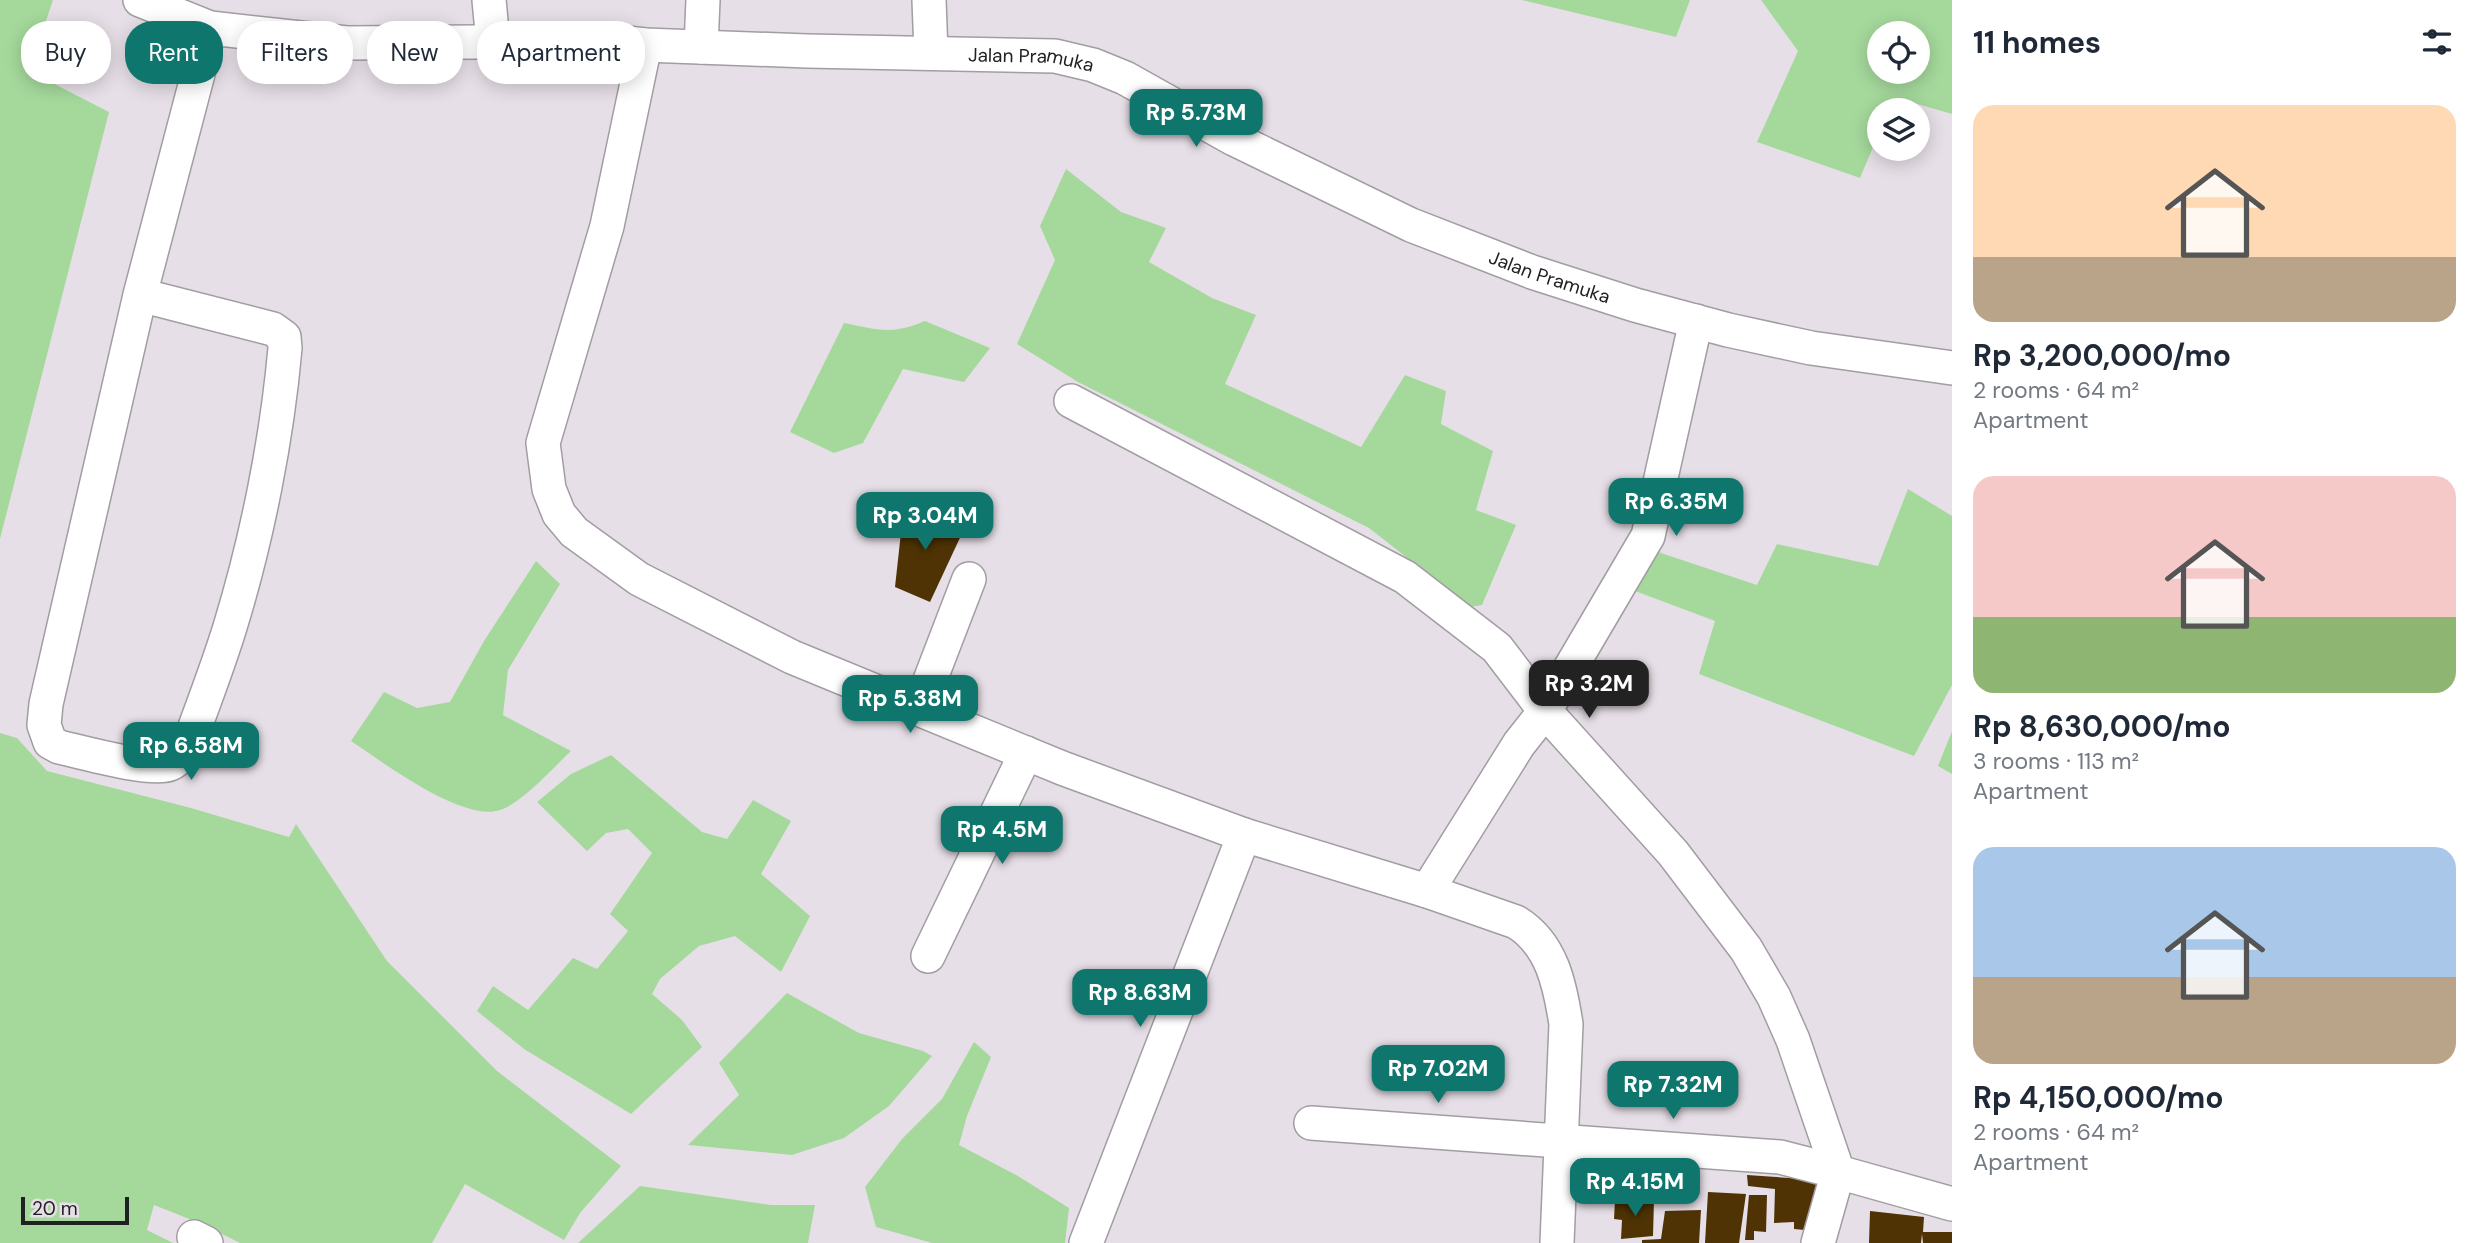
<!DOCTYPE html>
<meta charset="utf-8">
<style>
:root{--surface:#fff;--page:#f2f2f3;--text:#1f2937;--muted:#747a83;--accent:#0f766e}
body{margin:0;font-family:"DM Sans",sans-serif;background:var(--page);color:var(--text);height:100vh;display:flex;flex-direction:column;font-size:26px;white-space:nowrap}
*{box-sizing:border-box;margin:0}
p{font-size:23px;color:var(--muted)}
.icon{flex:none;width:38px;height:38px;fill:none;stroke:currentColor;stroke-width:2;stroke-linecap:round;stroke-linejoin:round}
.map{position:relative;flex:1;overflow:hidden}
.details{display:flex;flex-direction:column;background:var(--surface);width:525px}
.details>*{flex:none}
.top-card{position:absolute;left:21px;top:21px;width:665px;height:63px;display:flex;gap:14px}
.fabs{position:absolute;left:1867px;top:21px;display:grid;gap:14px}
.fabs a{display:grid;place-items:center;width:63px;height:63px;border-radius:50%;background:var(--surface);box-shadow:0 4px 18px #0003;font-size:35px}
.scale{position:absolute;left:21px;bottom:18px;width:108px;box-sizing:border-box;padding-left:7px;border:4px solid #232023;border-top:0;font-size:19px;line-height:24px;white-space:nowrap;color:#232023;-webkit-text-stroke:5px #e7dfe7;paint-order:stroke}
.price{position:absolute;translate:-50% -60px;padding:0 16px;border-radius:14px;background:var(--accent);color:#fff;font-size:23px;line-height:46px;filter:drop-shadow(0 2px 4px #0008)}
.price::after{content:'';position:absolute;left:50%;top:42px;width:21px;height:16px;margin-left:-10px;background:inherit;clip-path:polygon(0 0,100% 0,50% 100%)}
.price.active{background:#222;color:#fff}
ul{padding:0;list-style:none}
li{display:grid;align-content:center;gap:14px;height:371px;padding:0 21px}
li span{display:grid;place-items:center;height:217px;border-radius:21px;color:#555}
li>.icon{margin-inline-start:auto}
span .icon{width:126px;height:126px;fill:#fffc;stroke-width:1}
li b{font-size:30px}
h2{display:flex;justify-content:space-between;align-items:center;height:84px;padding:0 21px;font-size:30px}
.chip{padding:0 24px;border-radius:28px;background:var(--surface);box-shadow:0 4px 18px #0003;font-size:24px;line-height:63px}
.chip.active{background:var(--accent);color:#fff}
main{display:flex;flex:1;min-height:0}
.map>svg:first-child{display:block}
.green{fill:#a5d99c;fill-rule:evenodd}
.building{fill:#4f3304}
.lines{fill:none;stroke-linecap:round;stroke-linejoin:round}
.minor-casing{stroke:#a29ca3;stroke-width:36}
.minor{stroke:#fff;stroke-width:33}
.labels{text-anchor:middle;stroke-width:7;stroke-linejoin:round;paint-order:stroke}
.street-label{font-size:19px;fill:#232023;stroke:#e7dfe7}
</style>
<main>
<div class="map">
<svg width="1952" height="1243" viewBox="0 0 1952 1243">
<rect width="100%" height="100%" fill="#e7dfe7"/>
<!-- green -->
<path class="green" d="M0,0h53l-24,71 80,41 -109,427z
M1522,0h168l-14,37z
M1761,0h191v114l-55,-16 -6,12h-11l-1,23 -19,45 -103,-36 41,-91zM1880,33h38v39h-38z
M1066,169l55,43 45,16 -17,34 63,36 44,17 -31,69 136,63 44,-72 41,16 -5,33 52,27 -17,59 40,15 -34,80 -12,2 -101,-79 -291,-146 -61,-38 38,-84 -15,-34z
M925,321l65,27 -26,34 -61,-13 -40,74 -29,10 -44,-21 54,-109c35,7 47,12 81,-2z
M1908,489l44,27v169l-38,71 -215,-82 16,-53 -88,-33 25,-38 105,35 20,-41 101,22z
M536,561l24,23 -52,86 -5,45 68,36c-17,16 -50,53 -71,59 -37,13 -119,-49 -149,-69l33,-49 33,16 33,-6 34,-61z
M1952,731v43l-14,-8z
M0,733l17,5 30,33 144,37 98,29 7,-13 91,137 110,110 124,95 -41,47 -16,27 -99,-56 -33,59h-192l-38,-19 -48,-19 -7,25 26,13h-173z
M611,755l91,77 25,7 26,-39 38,21 -30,53 49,42 -29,56 -46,-36 -36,10 -39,33 -8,15 30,26 20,27 -71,67 -107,-65 -47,-38 16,-25 35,24 45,-52 24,11 31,-38 -18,-17 42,-61 -24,-24 -22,4 -19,18 -50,-49 34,-28z
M787,993l72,40 64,18 9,5 -43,50 -45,32 -52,17 -104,-10 51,-50 -20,-32z
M974,1042l17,15 -24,59 -8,29 59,31 51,32 -4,35h-133l-56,-16 -11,-40 37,-48 40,-40z
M640,1186l131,19h44l-7,38h-230z"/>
<!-- building -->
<path class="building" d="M904,505l61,22 -35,75 -35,-15z
M1747,1175l71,5 -2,51 -22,-2v-7l-20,1 1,-34 -27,-3z
M1708,1192l38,2 -7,49h-34z
M1749,1195h18l-1,37 -12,-1v9h-9z
M1615,1200h39l-1,36 -32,3 1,-19 -8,-1z
M1701,1210l-2,33h-57v-3l19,-1 4,-28z
M1870,1211l54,6 -1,15h29v11h-29l-1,-9 -1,9h-52z"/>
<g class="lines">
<defs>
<g id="minor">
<path id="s1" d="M140,0l70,28 137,15 263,-2 35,4 162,6 248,5 38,9 32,13 109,61 177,86 121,47 103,33 93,25 83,18 141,20"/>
<path d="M489,0l4,42"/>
<path d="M929,0l2,53"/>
<path d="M645,45l-38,181 -64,217 6,46 10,25 15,18 65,47 153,78 270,111 182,67 183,56 89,31c36,22 44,63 50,102l-9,219"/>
<path d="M701,47l2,-47"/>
<path d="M140,295l133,34 11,8 1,11c-8,91 -28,191 -55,279 -12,39 -27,78 -41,116 -5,8 -10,17 -19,21 -17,8 -89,-12 -111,-17l-9,-5 -6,-17 2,-21 94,-409 70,-267"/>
<path d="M1071,401l334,176 92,71 48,63 128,142 73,96 28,48 19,43 45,132 114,32"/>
<path d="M919,709l50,-130"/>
<path d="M1427,891l92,-147 26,-33 103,-175 48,-215"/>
<path d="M928,956l98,-203"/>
<path d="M1311,1123l469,34 58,15 -20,71"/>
<path d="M194,1237l12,6"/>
<path d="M1086,1243l158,-408"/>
</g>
</defs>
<!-- minor casing -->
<use href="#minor" class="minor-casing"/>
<!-- minor -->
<use href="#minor" class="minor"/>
</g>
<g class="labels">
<!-- street labels -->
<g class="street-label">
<text dy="7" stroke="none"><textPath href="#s1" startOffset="898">Jalan Pramuka</textPath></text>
<text dy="7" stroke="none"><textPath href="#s1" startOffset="1465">Jalan Pramuka</textPath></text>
</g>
</g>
</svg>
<div class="fabs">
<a><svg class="icon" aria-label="locate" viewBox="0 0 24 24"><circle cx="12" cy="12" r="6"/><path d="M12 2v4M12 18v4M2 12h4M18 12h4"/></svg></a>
<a><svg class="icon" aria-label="layers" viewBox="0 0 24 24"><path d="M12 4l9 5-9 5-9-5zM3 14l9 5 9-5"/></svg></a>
</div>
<div class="scale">20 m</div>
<b class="price" style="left:1196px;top:149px">Rp 5.73M</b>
<b class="price" style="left:1676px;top:538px">Rp 6.35M</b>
<b class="price" style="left:925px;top:552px">Rp 3.04M</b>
<b class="price active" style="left:1589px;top:720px">Rp 3.2M</b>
<b class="price" style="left:910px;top:735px">Rp 5.38M</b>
<b class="price" style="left:191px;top:782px">Rp 6.58M</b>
<b class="price" style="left:1002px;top:866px">Rp 4.5M</b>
<b class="price" style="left:1140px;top:1029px">Rp 8.63M</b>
<b class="price" style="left:1438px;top:1105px">Rp 7.02M</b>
<b class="price" style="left:1673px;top:1121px">Rp 7.32M</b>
<b class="price" style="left:1635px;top:1218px">Rp 4.15M</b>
<div class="top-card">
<a class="chip">Buy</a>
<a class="chip active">Rent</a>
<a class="chip">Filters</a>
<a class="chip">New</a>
<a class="chip">Apartment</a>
</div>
</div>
<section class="details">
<h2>11 homes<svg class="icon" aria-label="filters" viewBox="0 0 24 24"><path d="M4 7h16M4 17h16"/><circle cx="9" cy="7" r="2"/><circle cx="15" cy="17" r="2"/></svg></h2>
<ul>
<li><span style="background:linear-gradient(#ffd9b3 70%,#b9a48a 0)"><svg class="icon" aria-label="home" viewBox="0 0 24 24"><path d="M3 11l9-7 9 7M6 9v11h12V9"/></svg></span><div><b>Rp 3,200,000/mo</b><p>2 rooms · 64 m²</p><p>Apartment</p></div></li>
<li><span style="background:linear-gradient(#f6c9c9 65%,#8fb573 0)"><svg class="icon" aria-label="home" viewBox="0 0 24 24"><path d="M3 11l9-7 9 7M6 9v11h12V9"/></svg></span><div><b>Rp 8,630,000/mo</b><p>3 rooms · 113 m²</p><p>Apartment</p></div></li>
<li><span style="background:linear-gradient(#a9c7e8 60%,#b9a48a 0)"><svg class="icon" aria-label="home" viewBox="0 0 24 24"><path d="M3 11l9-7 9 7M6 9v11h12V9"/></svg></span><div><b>Rp 4,150,000/mo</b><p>2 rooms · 64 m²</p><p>Apartment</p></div></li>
</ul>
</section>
</main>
